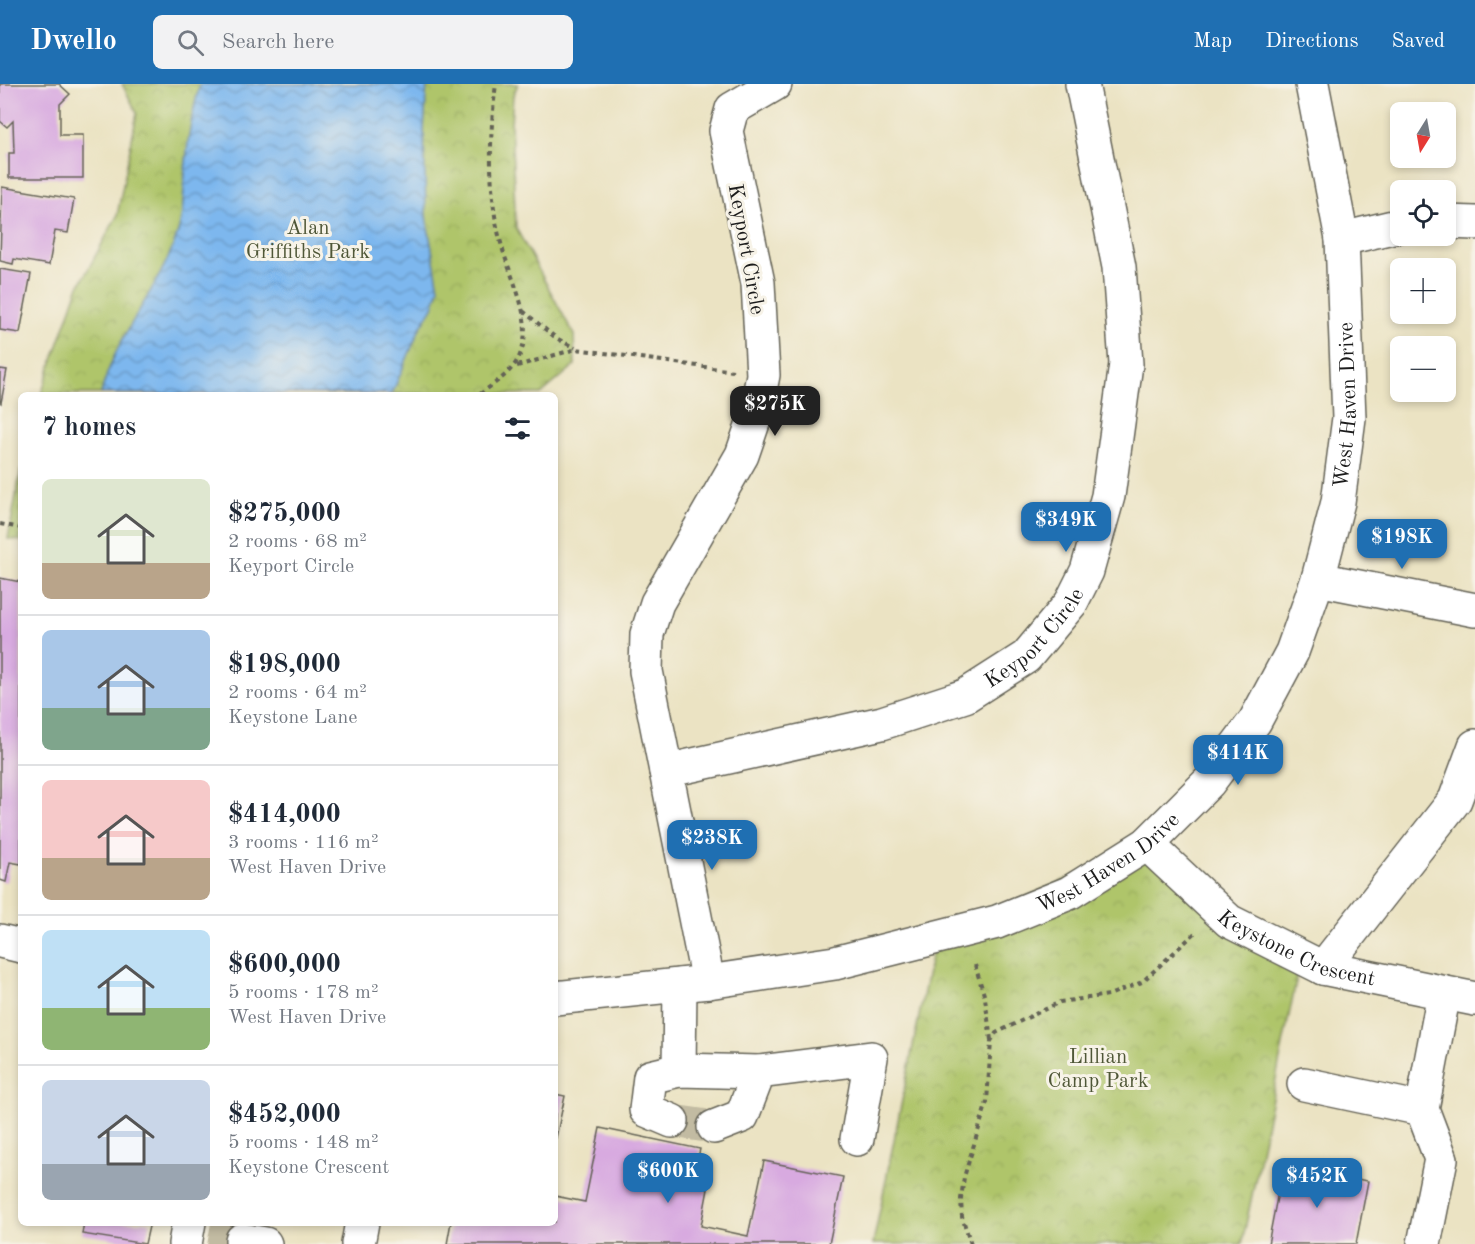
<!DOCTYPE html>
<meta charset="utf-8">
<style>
:root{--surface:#fff;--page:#f2f2f3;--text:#1f2937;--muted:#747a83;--line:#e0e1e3;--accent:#1f6fb2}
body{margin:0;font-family:"Old Standard TT",serif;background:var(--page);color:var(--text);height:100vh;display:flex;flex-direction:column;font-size:22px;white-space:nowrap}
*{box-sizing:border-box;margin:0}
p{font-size:20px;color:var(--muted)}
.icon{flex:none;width:33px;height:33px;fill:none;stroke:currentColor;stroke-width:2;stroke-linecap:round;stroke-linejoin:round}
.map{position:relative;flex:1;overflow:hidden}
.side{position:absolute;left:18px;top:308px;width:540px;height:834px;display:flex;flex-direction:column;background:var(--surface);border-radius:9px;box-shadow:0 3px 9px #0003}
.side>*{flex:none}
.needle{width:39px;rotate:191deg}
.controls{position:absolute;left:1390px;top:18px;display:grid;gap:12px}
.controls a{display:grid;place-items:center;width:66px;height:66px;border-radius:9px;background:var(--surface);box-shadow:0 3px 9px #0003;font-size:30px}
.price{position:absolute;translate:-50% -51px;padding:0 14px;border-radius:12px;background:var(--accent);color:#fff;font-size:20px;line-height:39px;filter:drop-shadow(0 2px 3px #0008)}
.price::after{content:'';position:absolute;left:50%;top:36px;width:18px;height:14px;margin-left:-9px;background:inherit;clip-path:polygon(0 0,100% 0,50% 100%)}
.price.selected{background:#222;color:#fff}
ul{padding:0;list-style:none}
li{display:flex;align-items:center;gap:18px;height:150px;padding:0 24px}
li+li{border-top:2px solid var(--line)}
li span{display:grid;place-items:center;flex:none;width:168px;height:120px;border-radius:9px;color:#555}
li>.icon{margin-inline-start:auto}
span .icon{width:72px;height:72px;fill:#fffc;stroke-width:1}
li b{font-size:26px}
h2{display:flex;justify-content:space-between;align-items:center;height:72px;padding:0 24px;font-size:26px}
header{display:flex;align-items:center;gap:36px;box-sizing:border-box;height:84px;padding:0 30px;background:var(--accent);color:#fff}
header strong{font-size:28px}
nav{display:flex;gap:33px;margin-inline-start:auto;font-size:21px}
.search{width:420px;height:54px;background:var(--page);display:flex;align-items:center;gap:15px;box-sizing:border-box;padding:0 21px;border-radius:9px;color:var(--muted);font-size:22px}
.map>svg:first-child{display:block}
.park{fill:url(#park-crowns);stroke:#667043;stroke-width:1.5}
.water{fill:url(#water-waves);stroke:#4c6a85;stroke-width:1.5}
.building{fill:#d8aae0}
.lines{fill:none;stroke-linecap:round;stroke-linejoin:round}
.minor-tunnel{stroke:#c2bba2;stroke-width:33;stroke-dasharray:33 16;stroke-linecap:butt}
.minor-casing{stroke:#646256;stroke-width:36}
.path{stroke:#646256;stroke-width:4;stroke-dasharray:4.5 4.5;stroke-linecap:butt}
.minor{stroke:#fff;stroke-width:33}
.labels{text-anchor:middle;stroke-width:6;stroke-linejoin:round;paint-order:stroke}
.park-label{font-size:21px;fill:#4f5737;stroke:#f7f3e8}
.street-label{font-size:21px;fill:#1c1c1c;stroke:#f7f3e8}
</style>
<header>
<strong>Dwello</strong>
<div class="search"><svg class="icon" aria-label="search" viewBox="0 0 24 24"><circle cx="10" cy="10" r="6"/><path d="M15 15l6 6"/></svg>Search here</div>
<nav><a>Map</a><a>Directions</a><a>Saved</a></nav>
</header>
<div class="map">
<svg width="1475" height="1160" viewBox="0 0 1475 1160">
<defs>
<pattern id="park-crowns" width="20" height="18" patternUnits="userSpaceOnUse" patternTransform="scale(1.5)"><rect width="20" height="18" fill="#afc56a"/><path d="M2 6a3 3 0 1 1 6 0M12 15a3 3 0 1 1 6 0" fill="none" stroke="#96a95b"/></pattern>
<pattern id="water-waves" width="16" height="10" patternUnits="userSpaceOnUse" patternTransform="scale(1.5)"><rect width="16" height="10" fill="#7db7ee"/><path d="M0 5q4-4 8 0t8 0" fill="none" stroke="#6694c0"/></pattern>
</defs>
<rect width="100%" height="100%" fill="#f7f3e8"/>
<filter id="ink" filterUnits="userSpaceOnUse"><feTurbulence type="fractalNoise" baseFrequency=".0167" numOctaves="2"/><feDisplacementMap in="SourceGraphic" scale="12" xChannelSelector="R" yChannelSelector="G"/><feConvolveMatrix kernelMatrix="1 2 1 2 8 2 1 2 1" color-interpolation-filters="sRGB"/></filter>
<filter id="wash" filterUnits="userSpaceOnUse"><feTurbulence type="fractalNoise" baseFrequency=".008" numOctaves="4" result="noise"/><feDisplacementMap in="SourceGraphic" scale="24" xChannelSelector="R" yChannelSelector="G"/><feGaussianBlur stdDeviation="1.35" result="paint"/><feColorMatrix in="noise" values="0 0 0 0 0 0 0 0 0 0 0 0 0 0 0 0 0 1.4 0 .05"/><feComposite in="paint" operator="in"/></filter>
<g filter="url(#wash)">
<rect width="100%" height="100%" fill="#ebe3c3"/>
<!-- park -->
<path class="park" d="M122,0h396l-5,12 -2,28 5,104 58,107 1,30 -34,29h-500l37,-106 39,-72 20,-103z
M21,385v72l-13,-2z
M1147,760l154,113 -59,287h-369l62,-307z"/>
<!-- water -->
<path class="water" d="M200,0h227l-3,46 2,86 13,72 -6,20 -13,20 -28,66h-291c13,-57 56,-101 75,-156 9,-24 7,-52 10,-77 2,-26 7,-52 14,-77z"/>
<g id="blocks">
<!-- building -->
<path class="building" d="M0,0h59l11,10 -10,10v31h23v43h-74v-25h5l-1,-32 -6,6 -7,-6z
M2,103l72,12 -6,34 -13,-2 -6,34 -35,-6 -1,5 -13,-3z
M0,185l31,5 -11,59 -20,-3z
M0,285l7,1 -6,33 -1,-1z
M0,494l21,4v282l-11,-2 -4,20 -6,-2z
M555,1010l10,2 -9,42h-1z
M600,1044l100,21 -8,36 16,4 -7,37 47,10 16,-75 79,16 -14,67h-382l4,-22h104v-26l30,6z
M1283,1082l85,15 -12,63h-88z
M84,1138h66l-5,22 -63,-10z"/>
</g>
</g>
<g filter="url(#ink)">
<use href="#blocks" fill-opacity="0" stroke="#646256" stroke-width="1.5"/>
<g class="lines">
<!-- minor-tunnel -->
<path class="minor-tunnel" d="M672,1037l42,6
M209,1150l33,6"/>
<defs>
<g id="minor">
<path d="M1446,138l29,1"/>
<path d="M1342,155l59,-14"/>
<path d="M1318,495l157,31"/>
<path id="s1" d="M666,687l216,-48 83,-27 61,-39 45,-54 16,-32 21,-75 18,-132 -7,-97 -37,-183"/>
<path id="s2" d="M1147,760l82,77 94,47 152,31"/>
<path d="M0,857l21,5"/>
<path d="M1323,884l132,-168 20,-54"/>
<path d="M708,898l-62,-311 1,-37 10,-31 85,-148 13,-38 8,-42 -5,-92 -32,-152 6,-22 43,-25"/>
<path id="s3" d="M555,914l153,-16 127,-19 162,-41 72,-29 78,-49 62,-62 46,-61 37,-69 26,-73 20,-77 11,-84 -7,-179 -30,-155"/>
<path d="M679,986l1,-85"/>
<path d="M1304,1000l118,25"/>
<path d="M672,1037l-26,-11 4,-33 29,-7 80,2"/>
<path d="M714,1043l28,-11 17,-44 112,-14 -14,81"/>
<path d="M242,1156l23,4"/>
<path d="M185,1160l4,-22"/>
<path d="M358,1160l4,-22"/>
<path d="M1424,1160l17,-85 -19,-50 22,-116"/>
</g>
</defs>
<!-- minor casing -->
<use href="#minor" class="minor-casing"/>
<!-- path -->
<path class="path" d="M523,227l33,27 19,10
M517,282l59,-17 157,22
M480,310c17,-13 36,-23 42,-45 11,-34 -13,-73 -21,-106 -4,-14 -7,-30 -8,-45 -4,-38 -2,-76 3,-114
M0,440l21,4
M975,881l10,33 6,42
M971,1160l-9,-27 -1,-18 3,-22 23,-75 4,-61 5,-8 64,-31 49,-7 33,-13 53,-49"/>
<!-- minor -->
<use href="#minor" class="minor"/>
</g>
</g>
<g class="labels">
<!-- park labels -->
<g class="park-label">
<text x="308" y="150">Alan<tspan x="308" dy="24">Griffiths Park</tspan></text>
<text x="1098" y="979">Lillian<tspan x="1098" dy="24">Camp Park</tspan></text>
</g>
<!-- street labels -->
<g class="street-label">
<text transform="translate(747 165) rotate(80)" y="7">Keyport Circle</text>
<text dy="7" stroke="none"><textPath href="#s3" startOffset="1116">West Haven Drive</textPath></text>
<text dy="7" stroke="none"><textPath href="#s1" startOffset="400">Keyport Circle</textPath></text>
<text dy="7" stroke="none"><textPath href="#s3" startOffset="576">West Haven Drive</textPath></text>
<text dy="7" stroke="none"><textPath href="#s2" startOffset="186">Keystone Crescent</textPath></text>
</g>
</g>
</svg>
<div class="controls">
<a><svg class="needle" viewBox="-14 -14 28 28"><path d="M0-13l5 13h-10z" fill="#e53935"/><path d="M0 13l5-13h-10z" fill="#747a83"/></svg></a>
<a><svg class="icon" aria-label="locate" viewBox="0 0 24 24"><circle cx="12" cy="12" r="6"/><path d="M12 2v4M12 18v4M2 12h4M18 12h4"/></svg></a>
<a>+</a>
<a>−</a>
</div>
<b class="price selected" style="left:775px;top:353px">$275K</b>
<b class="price" style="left:1066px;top:469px">$349K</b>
<b class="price" style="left:1402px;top:486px">$198K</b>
<b class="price" style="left:1238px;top:702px">$414K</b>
<b class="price" style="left:712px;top:787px">$238K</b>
<b class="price" style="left:668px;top:1120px">$600K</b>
<b class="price" style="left:1317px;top:1125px">$452K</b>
<section class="side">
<h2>7 homes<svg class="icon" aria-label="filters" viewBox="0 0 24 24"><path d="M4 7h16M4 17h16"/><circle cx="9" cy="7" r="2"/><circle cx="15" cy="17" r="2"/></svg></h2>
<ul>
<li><span style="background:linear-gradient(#dfe7d0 70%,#b9a48a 0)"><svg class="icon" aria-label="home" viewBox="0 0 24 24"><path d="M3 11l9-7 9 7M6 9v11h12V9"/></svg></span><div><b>$275,000</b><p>2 rooms · 68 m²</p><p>Keyport Circle</p></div></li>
<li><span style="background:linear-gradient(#a9c7e8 65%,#7fa58c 0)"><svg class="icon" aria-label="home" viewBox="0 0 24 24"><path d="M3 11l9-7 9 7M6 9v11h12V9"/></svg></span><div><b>$198,000</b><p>2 rooms · 64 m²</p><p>Keystone Lane</p></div></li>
<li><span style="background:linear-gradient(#f6c9c9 65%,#b9a48a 0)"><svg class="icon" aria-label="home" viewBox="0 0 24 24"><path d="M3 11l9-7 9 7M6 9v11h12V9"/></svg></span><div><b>$414,000</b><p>3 rooms · 116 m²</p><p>West Haven Drive</p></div></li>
<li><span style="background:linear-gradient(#bfe0f5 65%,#8fb573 0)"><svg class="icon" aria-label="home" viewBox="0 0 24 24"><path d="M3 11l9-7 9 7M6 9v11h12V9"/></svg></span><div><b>$600,000</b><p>5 rooms · 178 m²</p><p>West Haven Drive</p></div></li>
<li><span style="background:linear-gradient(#c9d6e8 70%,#9aa5b1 0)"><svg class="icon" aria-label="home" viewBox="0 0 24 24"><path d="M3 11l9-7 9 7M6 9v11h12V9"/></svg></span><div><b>$452,000</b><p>5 rooms · 148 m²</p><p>Keystone Crescent</p></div></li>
</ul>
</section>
</div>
